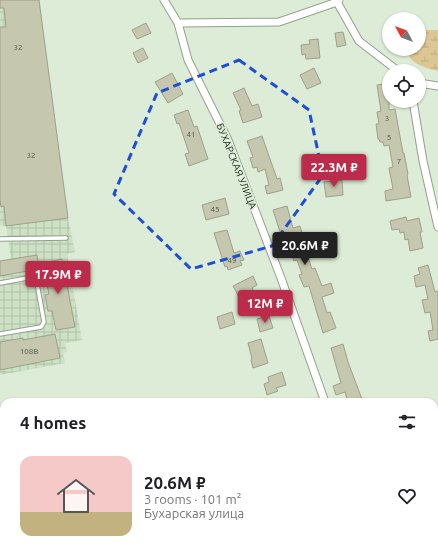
<!DOCTYPE html>
<meta charset="utf-8">
<style>
:root{--surface:#fff;--page:#f6f6f6;--text:#202124;--muted:#757577;--accent:#bc2c4a}
body{margin:0;font-family:Ubuntu,sans-serif;background:var(--page);color:var(--text);height:100vh;display:flex;flex-direction:column;font-size:15px;white-space:nowrap}
*{box-sizing:border-box;margin:0}
p{font-size:13px;color:var(--muted)}
.icon{flex:none;width:22px;height:22px;fill:none;stroke:currentColor;stroke-width:2;stroke-linecap:round;stroke-linejoin:round}
.map{position:relative;flex:1;overflow:hidden}
.panel{position:absolute;left:0px;top:398px;width:438px;height:156px;display:flex;flex-direction:column;background:var(--surface);border-radius:12px 12px 0 0;box-shadow:0 1px 3px #0004}
.panel>*{flex:none}
.needle{width:26px;rotate:311deg}
.tools{position:absolute;left:382px;top:12px;display:grid;gap:8px}
.tools a{display:grid;place-items:center;width:44px;height:44px;border-radius:50%;background:var(--surface);box-shadow:0 1px 3px #0004;font-size:20px}
.price{position:absolute;translate:-50% -34px;padding:0 9px;border-radius:4px;background:var(--accent);color:#fff;font-size:13px;line-height:26px;filter:drop-shadow(0 1px 2px #0008)}
.price::after{content:'';position:absolute;left:50%;top:24px;width:12px;height:9px;margin-left:-6px;background:inherit;clip-path:polygon(0 0,100% 0,50% 100%)}
.price.selected{background:#222;color:#fff}
ul{padding:0;list-style:none}
li{display:flex;align-items:center;gap:12px;height:100px;padding:0 20px}
li span{display:grid;place-items:center;flex:none;width:112px;height:80px;border-radius:12px;color:#555}
li>.icon{margin-inline-start:auto}
span .icon{width:48px;height:48px;fill:#fffc;stroke-width:1}
li b{font-size:17px}
h2{display:flex;justify-content:space-between;align-items:center;height:48px;padding:0 20px;font-size:17px}
.map>svg:first-child{display:block}
.industrial{fill:url(#industrial-grid)}
.wetland{fill:url(#wetland-marsh)}
.building{fill:#c5c7af;stroke:#9ea089}
.lines{fill:none;stroke-linecap:round;stroke-linejoin:round}
.lane-casing{stroke:#93a18d;stroke-width:5.5}
.street-casing{stroke:#93a18d;stroke-width:9}
.lane{stroke:#fff;stroke-width:3.5}
.street{stroke:#fff;stroke-width:7}
.marked{fill:none;stroke:#1d4ed8;stroke-width:3;stroke-dasharray:8 5;stroke-linejoin:round}
.labels{text-anchor:middle;stroke-width:3.5;stroke-linejoin:round;paint-order:stroke}
.number-label{font-size:8px;fill:#4f5448}
.street-label{font-size:10px;fill:#282e26;stroke:#ddecd6}
</style>
<div class="map">
<svg width="438" height="554" viewBox="0 0 438 554">
<defs>
<pattern id="industrial-grid" width="8" height="8" patternUnits="userSpaceOnUse"><rect width="8" height="8" fill="#cde1c5"/><path d="M0 4h8M4 0v8" fill="none" stroke="#b0c1a9"/></pattern>
<pattern id="wetland-marsh" width="20" height="14" patternUnits="userSpaceOnUse"><rect width="20" height="14" fill="#dcc693"/><path d="M1 5h8M5 5V1M11 12h8M15 12V8" fill="none" stroke="#bdaa7f"/></pattern>
</defs>
<rect width="100%" height="100%" fill="#ddecd6"/>
<!-- industrial -->
<path class="industrial" d="M0,0h39l29,218 7,34 -8,2 15,86 -17,3 2,9 -4,1 2,10 -65,12v-114l11,-2 -5,-33h-6z
M42,550h70l3,4h-107z"/>
<!-- wetland -->
<path class="wetland" d="M423,30h15v41c-12,-3 -30,-7 -31,-22h12v-18z"/>
<!-- building -->
<path class="building" d="M0,0h39l29,218 -62,8 -2,-20 -3,1 -1,-8v-172h6l-2,-19h-4z
M146,23l5,10 -14,6 -5,-9z
M343,32l3,13 -9,2 -2,-14z
M318,39l2,19 -14,1 -1,-5 -3,1 -1,-10 9,-1 -1,-4z
M143,48l5,10 -10,5 -5,-10z
M314,68l7,15 -14,6 -7,-14z
M172,73l11,21 -15,9 -13,-21z
M389,83v27l6,-1 8,44h1l4,21 -1,1 4,22 -25,4 -1,-10 8,-2 -4,-21 4,-1 -4,-22 -5,1 -1,-4h-3l-1,-3h-1l-2,-15h3l-2,-12 4,-1 -4,-26z
M244,88l8,18 6,-2 4,13 -19,6 -4,-12 2,-1 -8,-17z
M188,110l6,17 3,-1 11,33 -19,7 -4,-12 4,-1 -10,-30 -2,1 -3,-9z
M262,136l15,43 3,-1 3,12 -16,4 -2,-8 4,-1 -4,-16 -7,3 -1,-5 -4,1 -3,-10 3,-1 -6,-16z
M342,180l1,15 -17,2 -2,-15z
M225,198l4,16 -23,6 -4,-15z
M287,206l6,22 7,-2 5,17h-2l9,26 3,-1 7,18 9,-3 3,10 -12,4 5,16 3,-1 6,16 -13,5 -14,-47 -5,1 -5,-12 3,-1 -5,-14 -3,1 -6,-16 -7,2 -2,-8 3,-1 -9,-28z
M406,217l1,4 12,-3 3,14h-2l3,16 -13,3 -2,-12 -3,1 -1,-8 -4,1 -1,-4 -7,1 -2,-9z
M227,230l7,23 6,-2 4,9 -4,1 2,4 -14,5 -1,-4 -2,1 -11,-34z
M37,255l2,14 -39,7v-15z
M62,259l13,68 -19,3 -4,-19h-4l-3,-16 4,-1 -7,-31z
M428,265l7,27 3,-1v48l-8,2 -2,-10 5,-1 -3,-18 -5,1 -3,-13 6,-1 -3,-14 -9,2 -2,-11 6,-2 -2,-6z
M253,276l4,9 -5,3 3,6 -14,7 -8,-15z
M232,312l3,12 -15,5 -3,-12z
M269,316l4,12 -13,4 -3,-13z
M55,334l5,24 -60,12v-28l23,-4v2z
M261,339l7,24 -15,5 -2,-8 1,-1 -4,-16z
M343,344l5,18 15,40h-15l-3,-10 -9,3 -3,-9 8,-3 -10,-35z
M282,372l4,13 -10,3 2,3 -11,4 -3,-11 5,-2 -1,-5z"/>
<g class="lines">
<defs>
<path id="lane" d="M0,239l66,-1
M0,283l33,-6 3,1 8,44 -3,5 -41,7
M3,546l1,8"/>
<path id="street" d="M164,0l14,23 10,37 40,80 53,138 44,124
M337,2l22,39 39,30
M178,23l101,-1 58,-20 2,-2
M419,83l19,3
M413,101l10,60 15,66
M434,499h4
M0,547l4,-1
M214,550v4
M363,550l1,4"/>
</defs>
<!-- lane casing -->
<use href="#lane" class="lane-casing"/>
<!-- street casing -->
<use href="#street" class="street-casing"/>
<!-- lane -->
<use href="#lane" class="lane"/>
<!-- street -->
<use href="#street" class="street"/>
</g>
<!-- marked area -->
<path class="marked" d="M239,60l70,50 14,65 -51,71 -81,23 -77,-75 43,-101z"/>
<g class="labels">
<!-- number labels -->
<g class="number-label">
<text x="18" y="50">32</text>
<text x="387" y="121">3</text>
<text x="191" y="137">41</text>
<text x="389" y="140">5</text>
<text x="31" y="158">32</text>
<text x="399" y="164">7</text>
<text x="215" y="212">45</text>
<text x="232" y="263">49</text>
<text x="29" y="354">108В</text>
</g>
<!-- street labels -->
<g class="street-label">
<text transform="translate(237 166) rotate(68)" y="4">БУХАРСКАЯ УЛИЦА</text>
</g>
</g>
</svg>
<div class="tools">
<a><svg class="needle" viewBox="-14 -14 28 28"><path d="M0-13l5 13h-10z" fill="#e53935"/><path d="M0 13l5-13h-10z" fill="#757577"/></svg></a>
<a><svg class="icon" aria-label="locate" viewBox="0 0 24 24"><circle cx="12" cy="12" r="6"/><path d="M12 2v4M12 18v4M2 12h4M18 12h4"/></svg></a>
</div>
<b class="price" style="left:334px;top:188px">22.3M ₽</b>
<b class="price selected" style="left:305px;top:266px">20.6M ₽</b>
<b class="price" style="left:58px;top:295px">17.9M ₽</b>
<b class="price" style="left:265px;top:324px">12M ₽</b>
<section class="panel">
<h2>4 homes<svg class="icon" aria-label="filters" viewBox="0 0 24 24"><path d="M4 7h16M4 17h16"/><circle cx="9" cy="7" r="2"/><circle cx="15" cy="17" r="2"/></svg></h2>
<ul>
<li><span style="background:linear-gradient(#f6c9c9 70%,#c2b280 0)"><svg class="icon" aria-label="home" viewBox="0 0 24 24"><path d="M3 11l9-7 9 7M6 9v11h12V9"/></svg></span><div><b>20.6M ₽</b><p>3 rooms · 101 m²</p><p>Бухарская улица</p></div><svg class="icon" aria-label="heart" viewBox="0 0 24 24"><path d="M12 20l-8-8c-3-5 5-10 8-4 3-6 11-1 8 4z"/></svg></li>
</ul>
</section>
</div>
